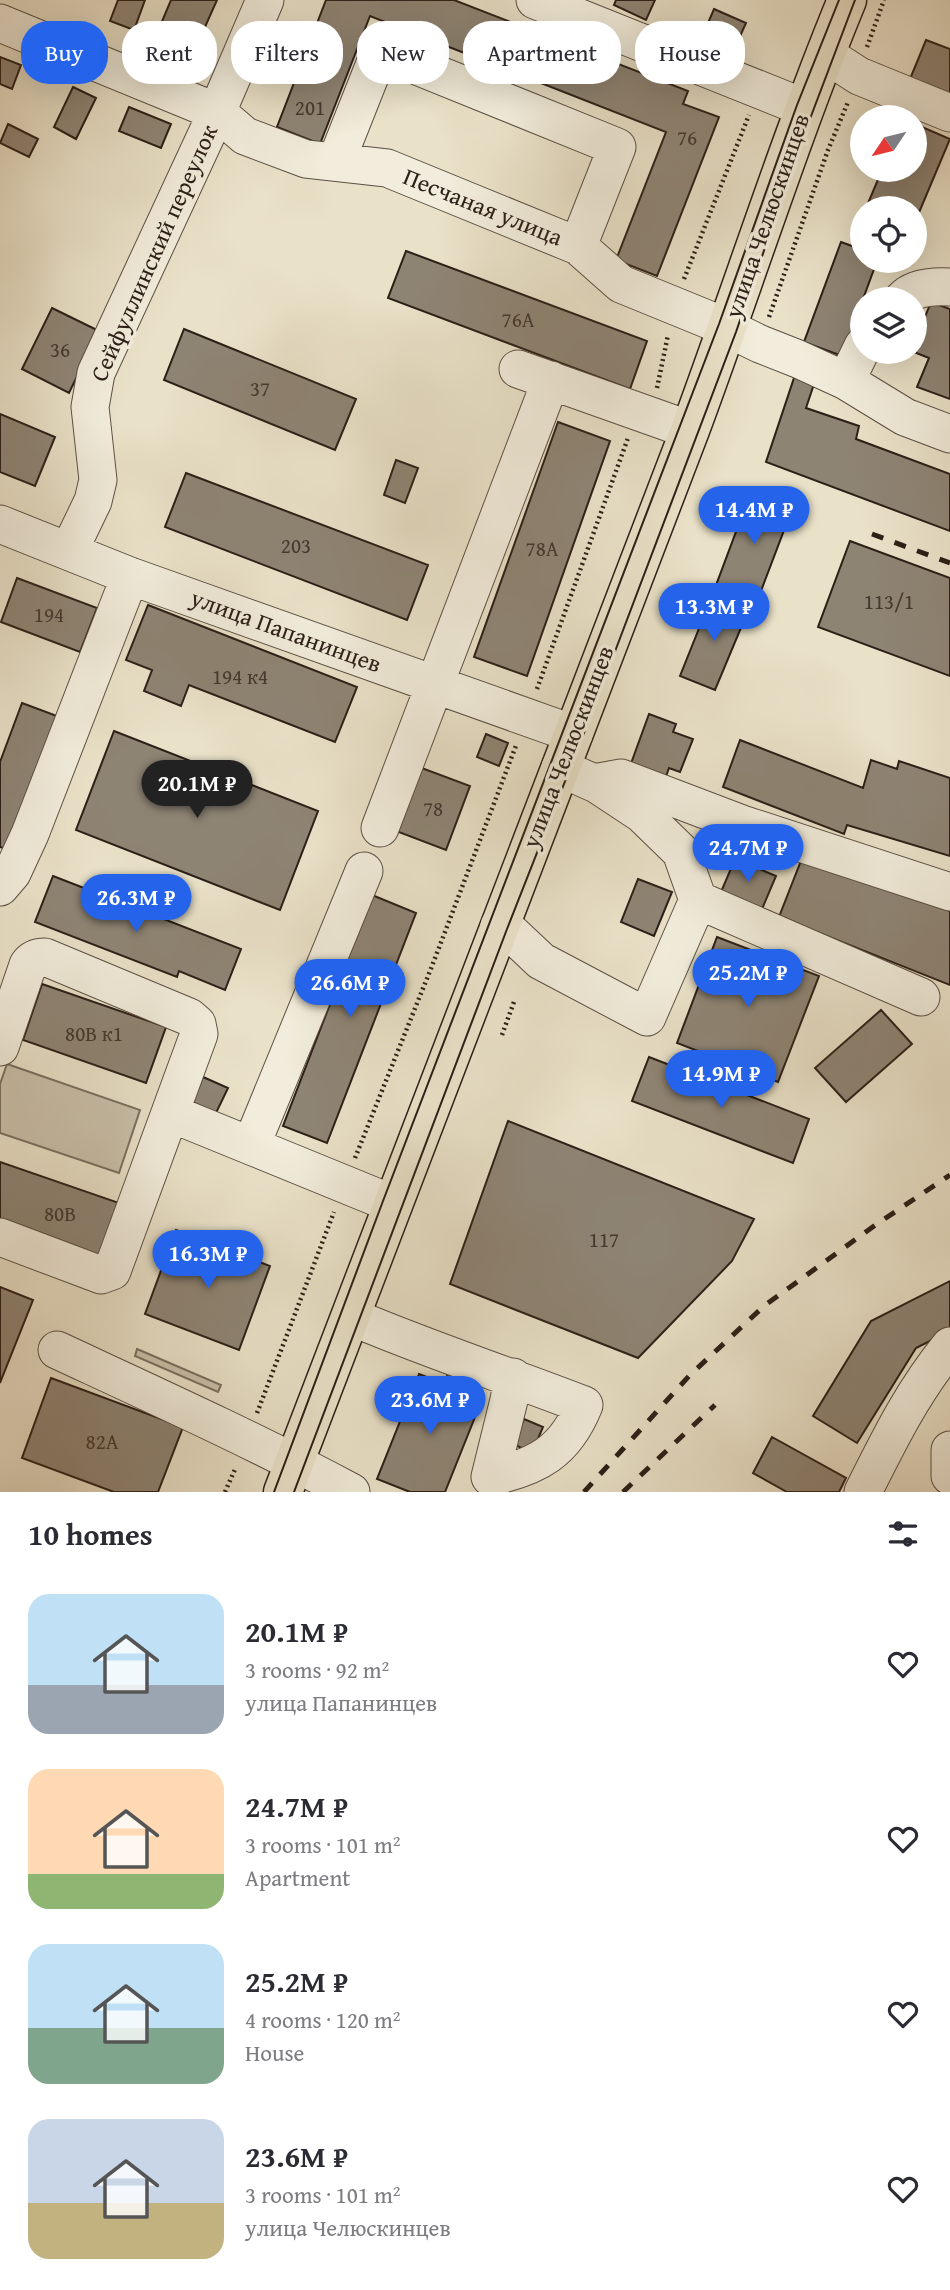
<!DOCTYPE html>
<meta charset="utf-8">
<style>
:root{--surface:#fff;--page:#f2f2f3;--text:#2b2b33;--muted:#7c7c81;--accent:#2563eb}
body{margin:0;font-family:"Gentium Book Plus",serif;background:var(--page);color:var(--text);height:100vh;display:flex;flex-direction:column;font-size:26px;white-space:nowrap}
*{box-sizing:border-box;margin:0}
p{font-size:23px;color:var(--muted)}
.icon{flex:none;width:38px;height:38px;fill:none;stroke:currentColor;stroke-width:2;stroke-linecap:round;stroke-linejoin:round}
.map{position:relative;height:1492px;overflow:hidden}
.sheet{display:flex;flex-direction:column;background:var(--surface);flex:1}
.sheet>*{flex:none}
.hud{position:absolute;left:21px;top:21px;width:908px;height:63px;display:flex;gap:14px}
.needle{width:46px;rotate:235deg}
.controls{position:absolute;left:850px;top:105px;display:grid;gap:14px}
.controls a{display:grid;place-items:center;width:77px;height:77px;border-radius:50%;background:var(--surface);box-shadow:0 7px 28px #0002;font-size:35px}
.price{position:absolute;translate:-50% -60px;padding:0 16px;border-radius:24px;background:var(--accent);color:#fff;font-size:23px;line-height:46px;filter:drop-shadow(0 2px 4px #0008)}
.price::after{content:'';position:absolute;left:50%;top:42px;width:21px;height:16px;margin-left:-10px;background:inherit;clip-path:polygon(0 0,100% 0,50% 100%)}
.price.active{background:#222;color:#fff}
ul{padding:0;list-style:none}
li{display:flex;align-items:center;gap:21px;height:175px;padding:0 28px}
li span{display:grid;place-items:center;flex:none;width:196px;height:140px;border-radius:21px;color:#555}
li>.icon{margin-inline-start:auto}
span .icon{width:84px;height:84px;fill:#fffc;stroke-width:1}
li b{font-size:30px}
h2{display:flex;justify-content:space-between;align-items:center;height:84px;padding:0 28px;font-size:30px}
.chip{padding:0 24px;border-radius:28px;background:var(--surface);box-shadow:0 7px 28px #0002;font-size:24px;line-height:63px}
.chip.active{background:var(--accent);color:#fff}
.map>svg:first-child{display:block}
.green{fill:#c9c0aa;stroke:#7a7061;stroke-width:2}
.building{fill:#8e8474;stroke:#2c1f18;stroke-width:2}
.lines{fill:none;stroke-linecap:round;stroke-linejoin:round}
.minor-casing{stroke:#5b5044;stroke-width:39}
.major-casing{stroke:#2c1f18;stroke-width:41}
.path{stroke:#2c1f18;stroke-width:4.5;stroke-dasharray:2 3.5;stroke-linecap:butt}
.minor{stroke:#f1ecdb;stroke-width:37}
.major{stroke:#e9e1c8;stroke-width:38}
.tram{stroke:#2c1f18;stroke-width:2}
.rail{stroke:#2c1f18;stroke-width:5;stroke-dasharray:12 12;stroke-linecap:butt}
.labels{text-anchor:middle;stroke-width:7;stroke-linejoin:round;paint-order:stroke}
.number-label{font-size:21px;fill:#44382f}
.street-label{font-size:24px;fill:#2c1f18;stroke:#f1ecdb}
</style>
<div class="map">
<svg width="950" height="1492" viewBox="0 0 950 1492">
<rect width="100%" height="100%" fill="#e9e1c8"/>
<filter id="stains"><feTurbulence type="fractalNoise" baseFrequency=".00286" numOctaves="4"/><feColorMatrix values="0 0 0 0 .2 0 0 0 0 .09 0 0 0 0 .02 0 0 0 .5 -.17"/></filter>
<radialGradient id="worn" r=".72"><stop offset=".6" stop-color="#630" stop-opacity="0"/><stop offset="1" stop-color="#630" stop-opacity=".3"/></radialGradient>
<!-- green -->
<path class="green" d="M7,1064l133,46 -21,63 -119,-40v-49z
M137,1349l84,36 -3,7 -83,-36z"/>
<!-- building -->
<path class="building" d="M118,0h27l-11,30 -24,-9z
M171,0h46l-24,54 -38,-16z
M326,0h128l234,91 -5,13 36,13 -62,159 -41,-16 50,-128 -296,-116 -50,128 -43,-17z
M616,0h39l-9,20 -32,-15z
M714,9l32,14 -14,31 -31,-15z
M926,40l24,9v45l-40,-15z
M0,57l21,8 -9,24 -12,-5z
M73,87l23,11 -20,41 -22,-12z
M129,107l42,17 -10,24 -42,-17z
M8,124l30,15 -9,18 -29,-14z
M915,124l35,15 -35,83v-14h-49l16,-38h33z
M841,242l22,8v11h14l-35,95 -38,-14z
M406,251l241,90 -17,48 -242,-91z
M931,302l19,7v90l-33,-12 12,-29 -15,-6 1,-10z
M52,308l47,23 -30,62 -47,-24z
M184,329l172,70 -21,51 -171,-70z
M796,372l19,9 -9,27 53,18 -3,13 94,35v57l-184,-69z
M0,414l55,23 -20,49 -35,-14z
M558,422l52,19 -83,235 -53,-19z
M396,460l22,8 -13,35 -21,-8z
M186,473l242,92 -21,55 -242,-93z
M752,489l42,15 -38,100 -41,-16z
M850,541l100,37v98l-132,-49z
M17,578l80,30 -17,44 -79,-30z
M712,596l36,15 -33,79 -35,-14z
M148,605l209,82 -22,55 -146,-57 -8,21 -37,-15 8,-21 -26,-10z
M22,703l35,13 -51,133 -6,-2v-85z
M649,714l27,10 -3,8 20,7 -13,33 -11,-4 -5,14 -35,-13z
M114,731l204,80 -38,99 -204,-80z
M486,734l22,9 -9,23 -22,-9z
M740,740l123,48 8,-28 26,9 2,-8 51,17v78l-103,-31 -3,9 -121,-47z
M419,767l51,19 -24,64 -50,-19z
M804,853l146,58v74l-171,-68z
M735,859l41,17 -14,33 -41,-17z
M53,876l188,73 -16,41 -46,-19 -2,6 -142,-55z
M638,879l34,13 -18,44 -33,-14z
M372,895l44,18 -89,230 -44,-17z
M717,937l102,39 -41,106 -101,-39z
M42,984l124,43 -20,56 -123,-43z
M881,1010l31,34 -66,58 -31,-34z
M649,1057l160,62 -16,44 -161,-62z
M203,1077l25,11 -12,25 -24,-11z
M508,1121l246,98 -22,42 -94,97 -188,-74z
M0,1162l122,42 -18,55 -104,-35z
M176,1230l94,36 -31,84 -94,-36z
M950,1281v50l-34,17 -59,95 -44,-27 58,-95z
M0,1287l33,13 -33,83z
M419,1374l23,9 5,-7 26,11 -4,10 12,5 -36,90h-35l-33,-13z
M51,1378l132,49 -25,65h-44l-92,-34z
M524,1419l19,8 -11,26 -19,-9z
M772,1437l74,41 -7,14h-52l-34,-19z"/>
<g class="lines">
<defs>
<path id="minor" d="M535,0l270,108
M0,23l217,89 28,24 61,23 81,9 191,78 43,38 98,40 41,20 38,15 48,22 59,36 45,17
M825,54l34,22 91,37
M336,162l44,-111 237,96 -39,99
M903,299c11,-12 31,-13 47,-12
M518,369l172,61
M846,381l17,-35
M0,524l130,52 444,158
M69,551l24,-50 5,-21 -8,-73 6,-34 121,-261 48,-112
M560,768l34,15 27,-5 121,46 208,68
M598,785l44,29 39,38 17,48 223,97
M380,828l171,-448
M364,871l-113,275 142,58
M0,887l12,-14 18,-39 100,-258
M499,926l8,3 34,32 106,56 51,-117
M0,1047l28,-82c4,-6 9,-8 17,-8l144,60 8,7 2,10 -87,237 -11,4 -101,-38
M170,1113l81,33
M350,1318l9,2c74,31 150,56 225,85 -19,47 -47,62 -94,72l19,-77 4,-23
M57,1350c99,46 198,91 294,142
M950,1450v26
M863,1492c26,-52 50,-101 87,-146"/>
<path id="major" d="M283,1492l407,-1062c53,-143 99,-289 157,-430"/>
</defs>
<!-- minor casing -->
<use href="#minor" class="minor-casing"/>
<!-- major casing -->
<use href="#major" class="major-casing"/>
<!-- path -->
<path class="path" d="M867,47l17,-47
M684,279l65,-164
M769,317l59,-167 20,-48
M657,388l11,-53
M537,689l91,-251
M502,1035l13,-36
M355,1158l77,-192 85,-223
M257,1413l77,-201
M225,1492l11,-25"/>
<!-- minor -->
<use href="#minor" class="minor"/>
<!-- major -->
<use href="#major" class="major"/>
<!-- tram -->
<path class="tram" d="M274,1492l109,-291 336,-877 78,-219 42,-105
M294,1492l213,-563 79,-201 150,-396 66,-192 53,-140"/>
<!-- rail -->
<path class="rail" d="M872,534l78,29
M584,1492l105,-116 75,-70 110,-80 76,-51
M623,1492l92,-87"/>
</g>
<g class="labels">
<!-- number labels -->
<g class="number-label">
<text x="310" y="115">201</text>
<text x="687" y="145">76</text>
<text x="518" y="327">76А</text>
<text x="60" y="357">36</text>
<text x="260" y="396">37</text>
<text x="296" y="553">203</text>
<text x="542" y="556">78А</text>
<text x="889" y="609">113/1</text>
<text x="49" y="622">194</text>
<text x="240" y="684">194 к4</text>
<text x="433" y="816">78</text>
<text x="94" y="1041">80В к1</text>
<text x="60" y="1221">80В</text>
<text x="604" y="1247">117</text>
<text x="102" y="1449">82А</text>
</g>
<!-- street labels -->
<g class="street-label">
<text transform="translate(483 207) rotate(22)" y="8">Песчаная улица</text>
<text transform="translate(767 216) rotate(-71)" y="8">улица Челюскинцев</text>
<text transform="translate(154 253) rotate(-66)" y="8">Сейфуллинский переулок</text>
<text transform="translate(286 631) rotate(20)" y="8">улица Папанинцев</text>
<text transform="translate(568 747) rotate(-69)" y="8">улица Челюскинцев</text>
</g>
</g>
<rect width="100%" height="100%" filter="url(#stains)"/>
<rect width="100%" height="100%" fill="url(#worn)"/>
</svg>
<div class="controls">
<a><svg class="needle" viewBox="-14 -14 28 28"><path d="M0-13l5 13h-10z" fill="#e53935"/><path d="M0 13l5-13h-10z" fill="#7c7c81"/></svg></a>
<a><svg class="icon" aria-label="locate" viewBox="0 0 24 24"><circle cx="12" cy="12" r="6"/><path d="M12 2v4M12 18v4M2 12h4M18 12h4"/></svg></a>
<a><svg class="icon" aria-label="layers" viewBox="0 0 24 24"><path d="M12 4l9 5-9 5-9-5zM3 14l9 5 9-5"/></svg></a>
</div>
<b class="price" style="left:754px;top:546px">14.4M ₽</b>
<b class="price" style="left:714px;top:643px">13.3M ₽</b>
<b class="price active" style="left:197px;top:820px">20.1M ₽</b>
<b class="price" style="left:748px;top:884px">24.7M ₽</b>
<b class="price" style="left:136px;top:934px">26.3M ₽</b>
<b class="price" style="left:748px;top:1009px">25.2M ₽</b>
<b class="price" style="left:350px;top:1019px">26.6M ₽</b>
<b class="price" style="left:721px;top:1110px">14.9M ₽</b>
<b class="price" style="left:208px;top:1290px">16.3M ₽</b>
<b class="price" style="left:430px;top:1436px">23.6M ₽</b>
<div class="hud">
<a class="chip active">Buy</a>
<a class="chip">Rent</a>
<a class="chip">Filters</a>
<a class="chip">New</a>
<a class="chip">Apartment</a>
<a class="chip">House</a>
</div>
</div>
<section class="sheet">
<h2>10 homes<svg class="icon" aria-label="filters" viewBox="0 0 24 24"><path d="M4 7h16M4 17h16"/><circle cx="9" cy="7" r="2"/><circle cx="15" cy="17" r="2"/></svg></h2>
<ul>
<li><span style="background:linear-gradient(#bfe0f5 65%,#9aa5b1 0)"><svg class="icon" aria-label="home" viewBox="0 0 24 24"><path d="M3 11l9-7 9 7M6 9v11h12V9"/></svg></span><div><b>20.1M ₽</b><p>3 rooms · 92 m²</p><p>улица Папанинцев</p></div><svg class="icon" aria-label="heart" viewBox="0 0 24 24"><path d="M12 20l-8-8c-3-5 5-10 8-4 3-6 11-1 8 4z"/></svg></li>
<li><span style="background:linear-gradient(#ffd9b3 75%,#8fb573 0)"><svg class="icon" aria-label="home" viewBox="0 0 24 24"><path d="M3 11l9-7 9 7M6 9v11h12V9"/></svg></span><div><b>24.7M ₽</b><p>3 rooms · 101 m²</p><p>Apartment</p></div><svg class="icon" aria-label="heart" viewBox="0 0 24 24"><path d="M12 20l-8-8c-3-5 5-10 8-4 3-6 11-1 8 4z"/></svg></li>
<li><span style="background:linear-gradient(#bfe0f5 60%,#7fa58c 0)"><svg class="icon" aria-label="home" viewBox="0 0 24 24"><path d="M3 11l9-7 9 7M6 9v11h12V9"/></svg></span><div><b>25.2M ₽</b><p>4 rooms · 120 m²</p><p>House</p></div><svg class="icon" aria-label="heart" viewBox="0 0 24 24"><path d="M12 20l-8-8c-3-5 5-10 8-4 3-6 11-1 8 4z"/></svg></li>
<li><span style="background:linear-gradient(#c9d6e8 60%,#c2b280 0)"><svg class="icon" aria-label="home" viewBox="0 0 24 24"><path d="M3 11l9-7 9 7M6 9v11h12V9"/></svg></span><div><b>23.6M ₽</b><p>3 rooms · 101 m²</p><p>улица Челюскинцев</p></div><svg class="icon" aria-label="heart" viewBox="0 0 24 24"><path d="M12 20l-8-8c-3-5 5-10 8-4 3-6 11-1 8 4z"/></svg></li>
</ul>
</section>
